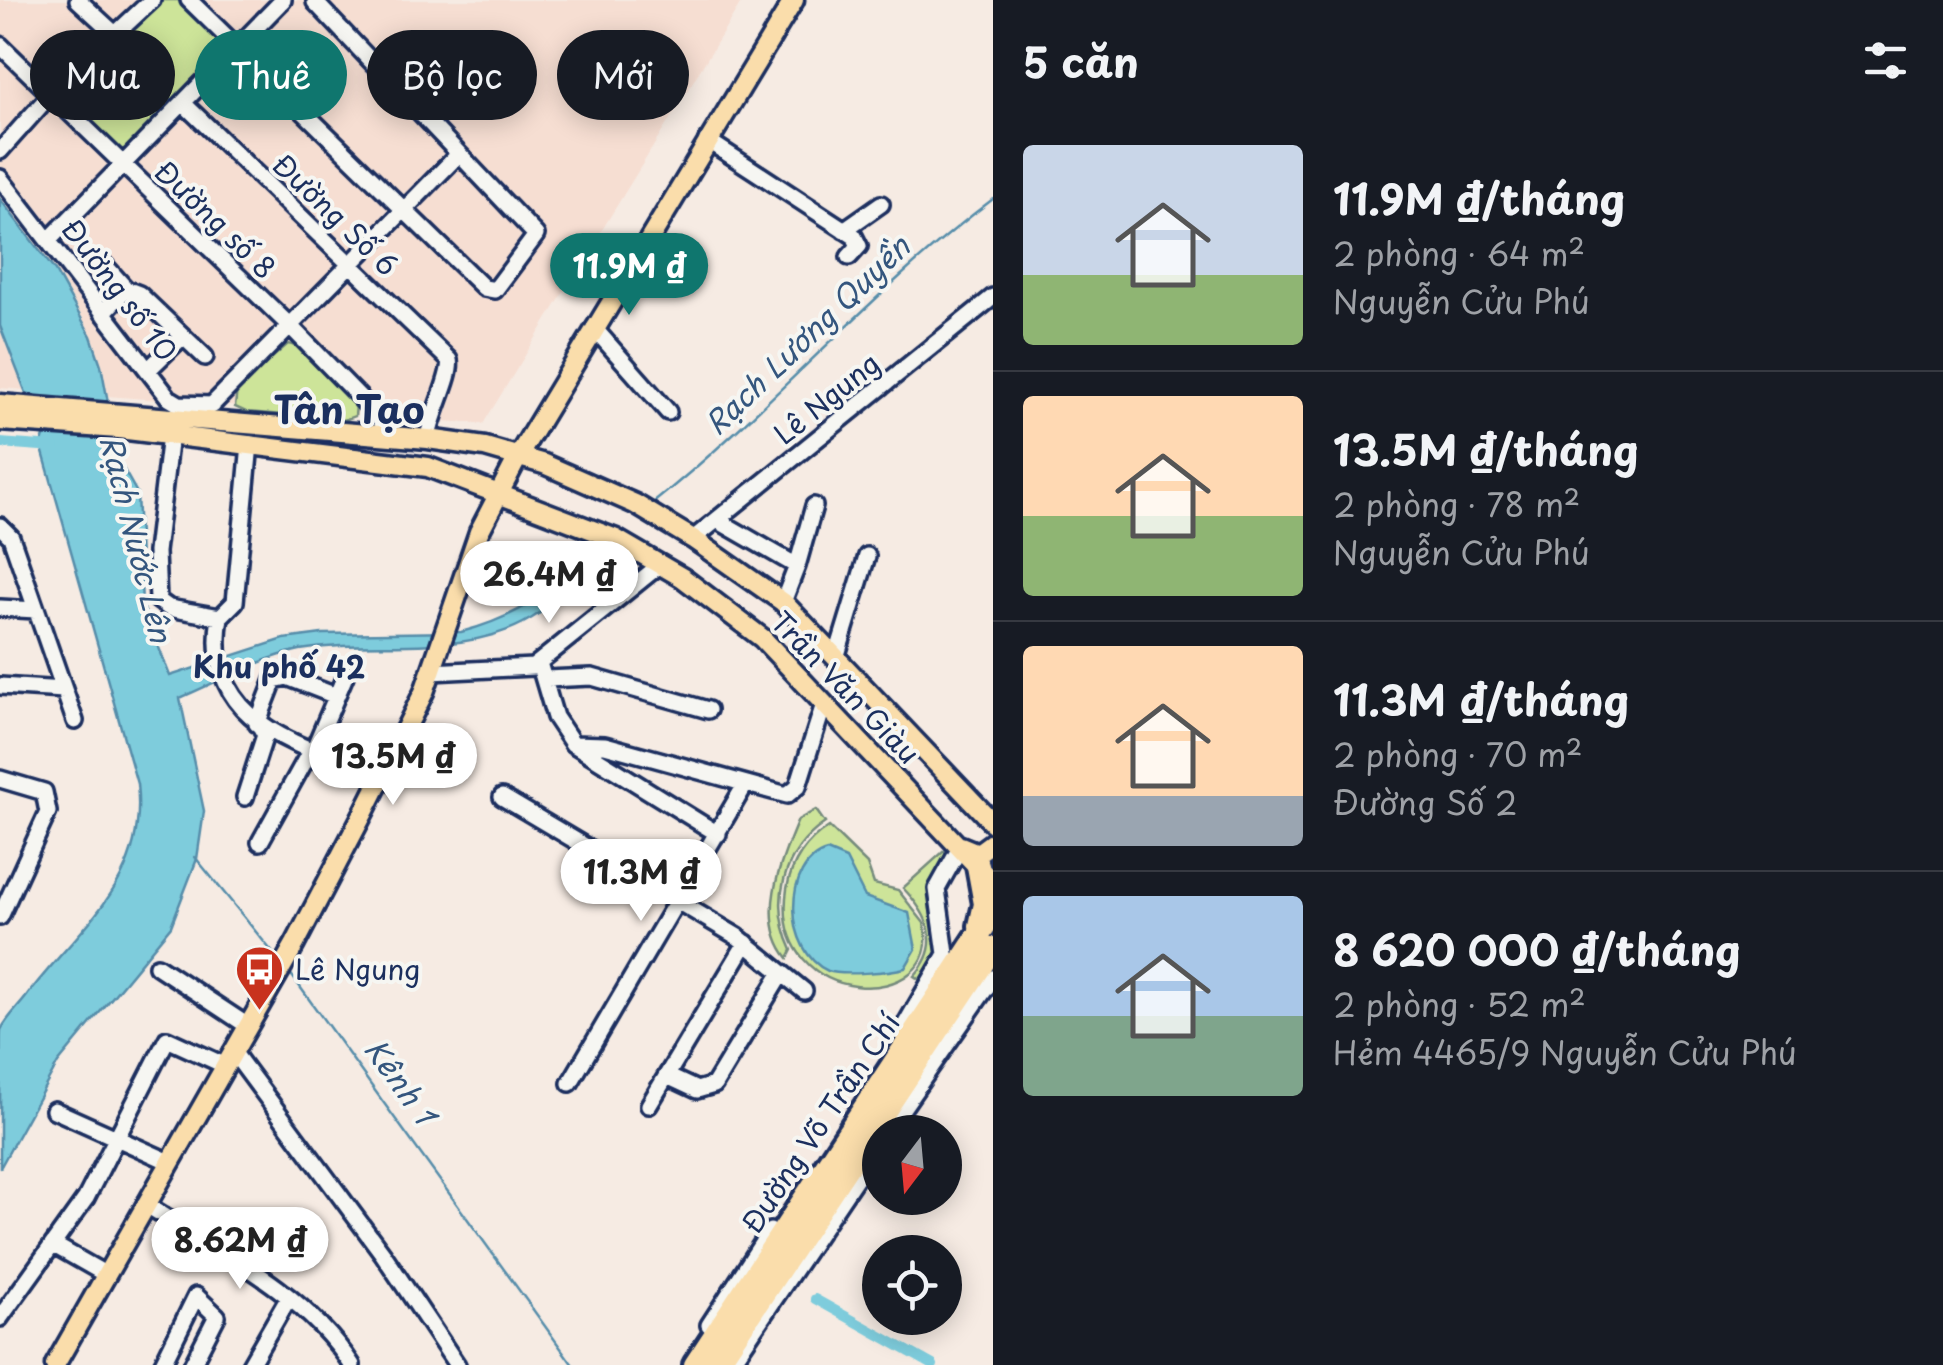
<!DOCTYPE html>
<html lang="vi">
<meta charset="utf-8">
<style>
:root{--surface:#171b24;--page:#20242c;--text:#f1f3f6;--muted:#9ea1a6;--line:#363941;--accent:#0f766e}
body{margin:0;font-family:"Playpen Sans",sans-serif;background:var(--page);color:var(--text);height:100vh;display:flex;flex-direction:column;font-size:38px;white-space:nowrap}
*{box-sizing:border-box;margin:0}
p{font-size:32px;color:var(--muted)}
.icon{flex:none;width:55px;height:55px;fill:none;stroke:currentColor;stroke-width:2;stroke-linecap:round;stroke-linejoin:round}
.map{position:relative;flex:1;overflow:hidden}
.drawer{display:flex;flex-direction:column;background:var(--surface);width:950px}
.drawer>*{flex:none}
.banner{position:absolute;left:30px;top:30px;width:812px;height:90px;display:flex;gap:20px}
.needle{width:65px;rotate:196deg}
.fabs{position:absolute;left:862px;top:1115px;display:grid;gap:20px}
.fabs a{display:grid;place-items:center;width:100px;height:100px;border-radius:50%;background:var(--surface);box-shadow:0 5px 25px #0003;font-size:50px}
.price{position:absolute;translate:-50% -85px;padding:0 22px;border-radius:35px;background:#fff;color:#222;font-size:32px;line-height:65px;filter:drop-shadow(0 2px 5px #0008)}
.price::after{content:'';position:absolute;left:50%;top:60px;width:30px;height:22px;margin-left:-15px;background:inherit;clip-path:polygon(0 0,100% 0,50% 100%)}
.price.current{background:var(--accent);color:#fff}
ul{padding:0;list-style:none}
li{display:flex;align-items:center;gap:30px;height:250px;padding:0 30px}
li+li{border-top:2px solid var(--line)}
li span{display:grid;place-items:center;flex:none;width:280px;height:200px;border-radius:10px;color:#555}
li>.icon{margin-inline-start:auto}
span .icon{width:120px;height:120px;fill:#fffc;stroke-width:1}
li b{font-size:42px}
h2{display:flex;justify-content:space-between;align-items:center;height:120px;padding:0 30px;font-size:42px}
.chip{padding:0 35px;border-radius:45px;background:var(--surface);box-shadow:0 5px 25px #0003;font-size:35px;line-height:90px}
.chip.current{background:var(--accent);color:#fff}
main{display:flex;flex:1;min-height:0}
.map>svg:first-child{display:block}
.built{fill:#f6ded2}
.green{fill:#cde499;stroke:#748a7c;stroke-width:2.5}
.water{fill:#7eccdc;stroke:#568daa;stroke-width:2.5}
.lines{fill:none;stroke-linecap:round;stroke-linejoin:round}
.stream{stroke:#568daa;stroke-width:2.5}
.canal{stroke:#7eccdc;stroke-width:10}
.minor-casing{stroke:#1b2f5e;stroke-width:22}
.major-casing{stroke:#1b2f5e;stroke-width:25}
.highway-casing{stroke:#1b2f5e;stroke-width:30}
.minor{stroke:#f6f6f2;stroke-width:15}
.major{stroke:#faddab;stroke-width:18}
.highway{stroke:#faddab;stroke-width:22}
.labels{text-anchor:middle;stroke-width:8;stroke-linejoin:round;paint-order:stroke}
.street-label{font-size:28px;fill:#1b2f5e;stroke:#f6f6f2}
.poi-label{font-size:28px;fill:#1b2f5e;stroke:#f6f6f2;text-anchor:start}
.water-label{font-size:30px;font-style:italic;fill:#34567e;stroke:#f6f6f2}
.neighbourhood-label{font-size:30px;font-weight:bold;fill:#1b2f5e;stroke:#f6f6f2}
.district-label{font-size:38px;font-weight:bold;fill:#1b2f5e;stroke:#f6f6f2}
</style>
<main>
<div class="map">
<svg width="993" height="1365" viewBox="0 0 993 1365">
<rect width="100%" height="100%" fill="#f6ebe3"/>
<filter id="ink" filterUnits="userSpaceOnUse"><feTurbulence type="fractalNoise" baseFrequency=".01" numOctaves="2"/><feDisplacementMap in="SourceGraphic" scale="20" xChannelSelector="R" yChannelSelector="G"/><feConvolveMatrix kernelMatrix="1 2 1 2 8 2 1 2 1" color-interpolation-filters="sRGB"/></filter>
<g filter="url(#ink)">
<!-- built -->
<path class="built" d="M0,0h743l-260,424 -483,-36z"/>
<!-- green -->
<path class="green" d="M161,0h21l50,47 -110,110 -62,-63z
M288,344l9,2 59,59 -1,11 -11,4 -98,-8 -11,-5 2,-19z
M816,810l9,13c-43,29 -55,80 -33,127l-4,8c-32,-39 -7,-97 10,-138z
M829,827l38,37 7,20 24,6 26,33c24,90 -156,90 -137,-34 4,-26 19,-48 42,-62z
M944,851l3,4c-26,34 -19,54 -7,92l-17,35 -9,-6c29,-31 15,-61 -11,-88z"/>
<!-- water -->
<path class="water" d="M0,199l55,72 36,65 10,29 18,96 18,32 5,111 28,72 114,-37 38,-5 139,-2c64,-17 95,-44 142,-88l9,4c-25,25 -49,51 -80,70 -68,42 -157,19 -232,32 -40,8 -82,32 -120,48l24,113 -7,48 -26,67 -113,137 -58,105c0,-26 0,-120 1,-138 6,-13 20,-25 28,-37 54,-70 119,-112 108,-209l-96,-339 15,-44 -30,-8 -26,-67z
M827,851l19,8 19,38 44,16 7,36 -11,19c-15,4 -64,8 -77,3 -44,-19 -46,-108 -1,-120z"/>
<g class="lines">
<!-- stream -->
<path class="stream" d="M653,503c119,-95 218,-212 340,-304
M195,857l83,102
M290,973l283,392"/>
<!-- canal -->
<path class="canal" d="M0,443l54,4
M815,1299l118,66"/>
<defs>
<path id="minor" d="M78,0l38,35
M189,0l295,288 11,2 41,-55 -221,-233
M0,45l292,283 85,87 14,21
M183,103l266,257c4,15 -19,56 -21,79
M707,140l147,96 5,10 -10,11
M0,151l50,-56 102,-95
M0,178l169,220 10,6 34,1
M844,230l37,-26
M49,240l234,-240
M102,262l24,27
M103,313l23,-24 13,5 66,63
M594,328l74,84
M148,370l34,-33
M197,420l261,-265
M170,435l-14,117 2,48 11,8 51,9 15,-15 15,-158
M717,520l80,46 -14,36
M0,526l11,11 64,184
M693,539l300,-242
M797,566l17,-60
M0,608l36,2
M220,617c-18,109 81,127 161,161
M836,658l31,-102
M539,663l16,54 18,27 145,90
M431,672l102,-5 128,-103
M546,679l46,-2 116,33
M0,686l64,4
M257,724l17,-44 13,-3 49,19
M573,744l32,1 182,50 11,-9 26,-82
M314,749l31,-73
M0,779l44,13 4,20 -48,105
M245,797l20,-62 -5,-9
M502,797l236,140 66,54
M260,842l52,-94
M157,966l91,60
M901,1032l45,-78 -9,-65 24,-43
M234,1053l149,201 74,111
M667,1076l30,14 17,-5 67,-111
M570,1083l175,-298
M649,1105l97,-162
M54,1110l116,52
M886,1132l107,-154
M145,1204c73,46 159,87 207,161
M54,1245l51,29
M0,1318l86,-120 81,-159 59,27
M709,1325l61,-94
M162,1365l34,-69 21,20 -25,49
M250,1365l39,-68
M730,1365l150,-223"/>
<path id="major" d="M0,404l428,35 57,8 59,17 91,40 58,35 90,63 210,221
M0,421l119,8 309,38 188,72 67,39 79,60 231,245
M961,846l17,7 15,-11
M55,1365l240,-421 70,-134 59,-118 55,-160 40,-77 275,-455"/>
<path id="highway" d="M978,866l7,38 -5,22
M695,1365l298,-452
M716,1365l277,-417"/>
</defs>
<!-- minor casing -->
<use href="#minor" class="minor-casing"/>
<!-- major casing -->
<use href="#major" class="major-casing"/>
<!-- highway casing -->
<use href="#highway" class="highway-casing"/>
<!-- minor -->
<use href="#minor" class="minor"/>
<!-- major -->
<use href="#major" class="major"/>
<!-- highway -->
<use href="#highway" class="highway"/>
</g>
</g>
<!-- icons -->
<defs>
<symbol id="bus-pin" viewBox="-11 -11 22 30"><path d="M0 17L-7.5 6A9.5 9.5 0 1 1 7.5 6Z" fill="#c8321e" stroke="#f6f6f2"/><path d="M-5-6H5V4H4V6H2V4H-2V6H-4V4H-5ZM-3.5-4V0h7V-4ZM-3.5 1.2v1.5H-2V1.2ZM2 1.2v1.5H3.5V1.2Z" fill="#fff"/></symbol>
</defs>
<g fill-rule="evenodd">
<use href="#bus-pin" x="232" y="942" width="55" height="75"/>
</g>
<g class="labels">
<!-- street labels -->
<g class="street-label">
<text transform="translate(335 215) rotate(44)" y="10">Đường Số 6</text>
<text transform="translate(215 220) rotate(44)" y="10">Đường số 8</text>
<text transform="translate(119 290) rotate(53)" y="10">Đường số 10</text>
<text transform="translate(827 399) rotate(-39)" y="10">Lê Ngung</text>
<text transform="translate(845 688) rotate(46)" y="10">Trần Văn Giàu</text>
<text transform="translate(821 1123) rotate(-56)" y="10">Đường Võ Trần Chí</text>
</g>
<!-- poi labels -->
<g class="poi-label">
<text x="295" y="980">Lê Ngung</text>
</g>
<!-- water labels -->
<g class="water-label">
<text transform="translate(808 336) rotate(-44)" y="10">Rạch Lương Quyền</text>
<text transform="translate(135 539) rotate(76)" y="10">Rạch Nước Lên</text>
<text transform="translate(399 1082) rotate(54)" y="10">Kênh 1</text>
</g>
<!-- neighbourhood labels -->
<g class="neighbourhood-label">
<text x="279" y="678">Khu phố 42</text>
</g>
<!-- district labels -->
<g class="district-label">
<text x="349" y="424">Tân Tạo</text>
</g>
</g>
</svg>
<div class="fabs">
<a><svg class="needle" viewBox="-14 -14 28 28"><path d="M0-13l5 13h-10z" fill="#e53935"/><path d="M0 13l5-13h-10z" fill="#9ea1a6"/></svg></a>
<a><svg class="icon" aria-label="locate" viewBox="0 0 24 24"><circle cx="12" cy="12" r="6"/><path d="M12 2v4M12 18v4M2 12h4M18 12h4"/></svg></a>
</div>
<b class="price current" style="left:629px;top:318px">11.9M ₫</b>
<b class="price" style="left:549px;top:626px">26.4M ₫</b>
<b class="price" style="left:393px;top:808px">13.5M ₫</b>
<b class="price" style="left:641px;top:924px">11.3M ₫</b>
<b class="price" style="left:240px;top:1292px">8.62M ₫</b>
<div class="banner">
<a class="chip">Mua</a>
<a class="chip current">Thuê</a>
<a class="chip">Bộ lọc</a>
<a class="chip">Mới</a>
</div>
</div>
<section class="drawer">
<h2>5 căn<svg class="icon" aria-label="filters" viewBox="0 0 24 24"><path d="M4 7h16M4 17h16"/><circle cx="9" cy="7" r="2"/><circle cx="15" cy="17" r="2"/></svg></h2>
<ul>
<li><span style="background:linear-gradient(#c9d6e8 65%,#8fb573 0)"><svg class="icon" aria-label="home" viewBox="0 0 24 24"><path d="M3 11l9-7 9 7M6 9v11h12V9"/></svg></span><div><b>11.9M ₫/tháng</b><p>2 phòng · 64 m²</p><p>Nguyễn Cửu Phú</p></div></li>
<li><span style="background:linear-gradient(#ffd9b3 60%,#8fb573 0)"><svg class="icon" aria-label="home" viewBox="0 0 24 24"><path d="M3 11l9-7 9 7M6 9v11h12V9"/></svg></span><div><b>13.5M ₫/tháng</b><p>2 phòng · 78 m²</p><p>Nguyễn Cửu Phú</p></div></li>
<li><span style="background:linear-gradient(#ffd9b3 75%,#9aa5b1 0)"><svg class="icon" aria-label="home" viewBox="0 0 24 24"><path d="M3 11l9-7 9 7M6 9v11h12V9"/></svg></span><div><b>11.3M ₫/tháng</b><p>2 phòng · 70 m²</p><p>Đường Số 2</p></div></li>
<li><span style="background:linear-gradient(#a9c7e8 60%,#7fa58c 0)"><svg class="icon" aria-label="home" viewBox="0 0 24 24"><path d="M3 11l9-7 9 7M6 9v11h12V9"/></svg></span><div><b>8 620 000 ₫/tháng</b><p>2 phòng · 52 m²</p><p>Hẻm 4465/9 Nguyễn Cửu Phú</p></div></li>
</ul>
</section>
</main>
